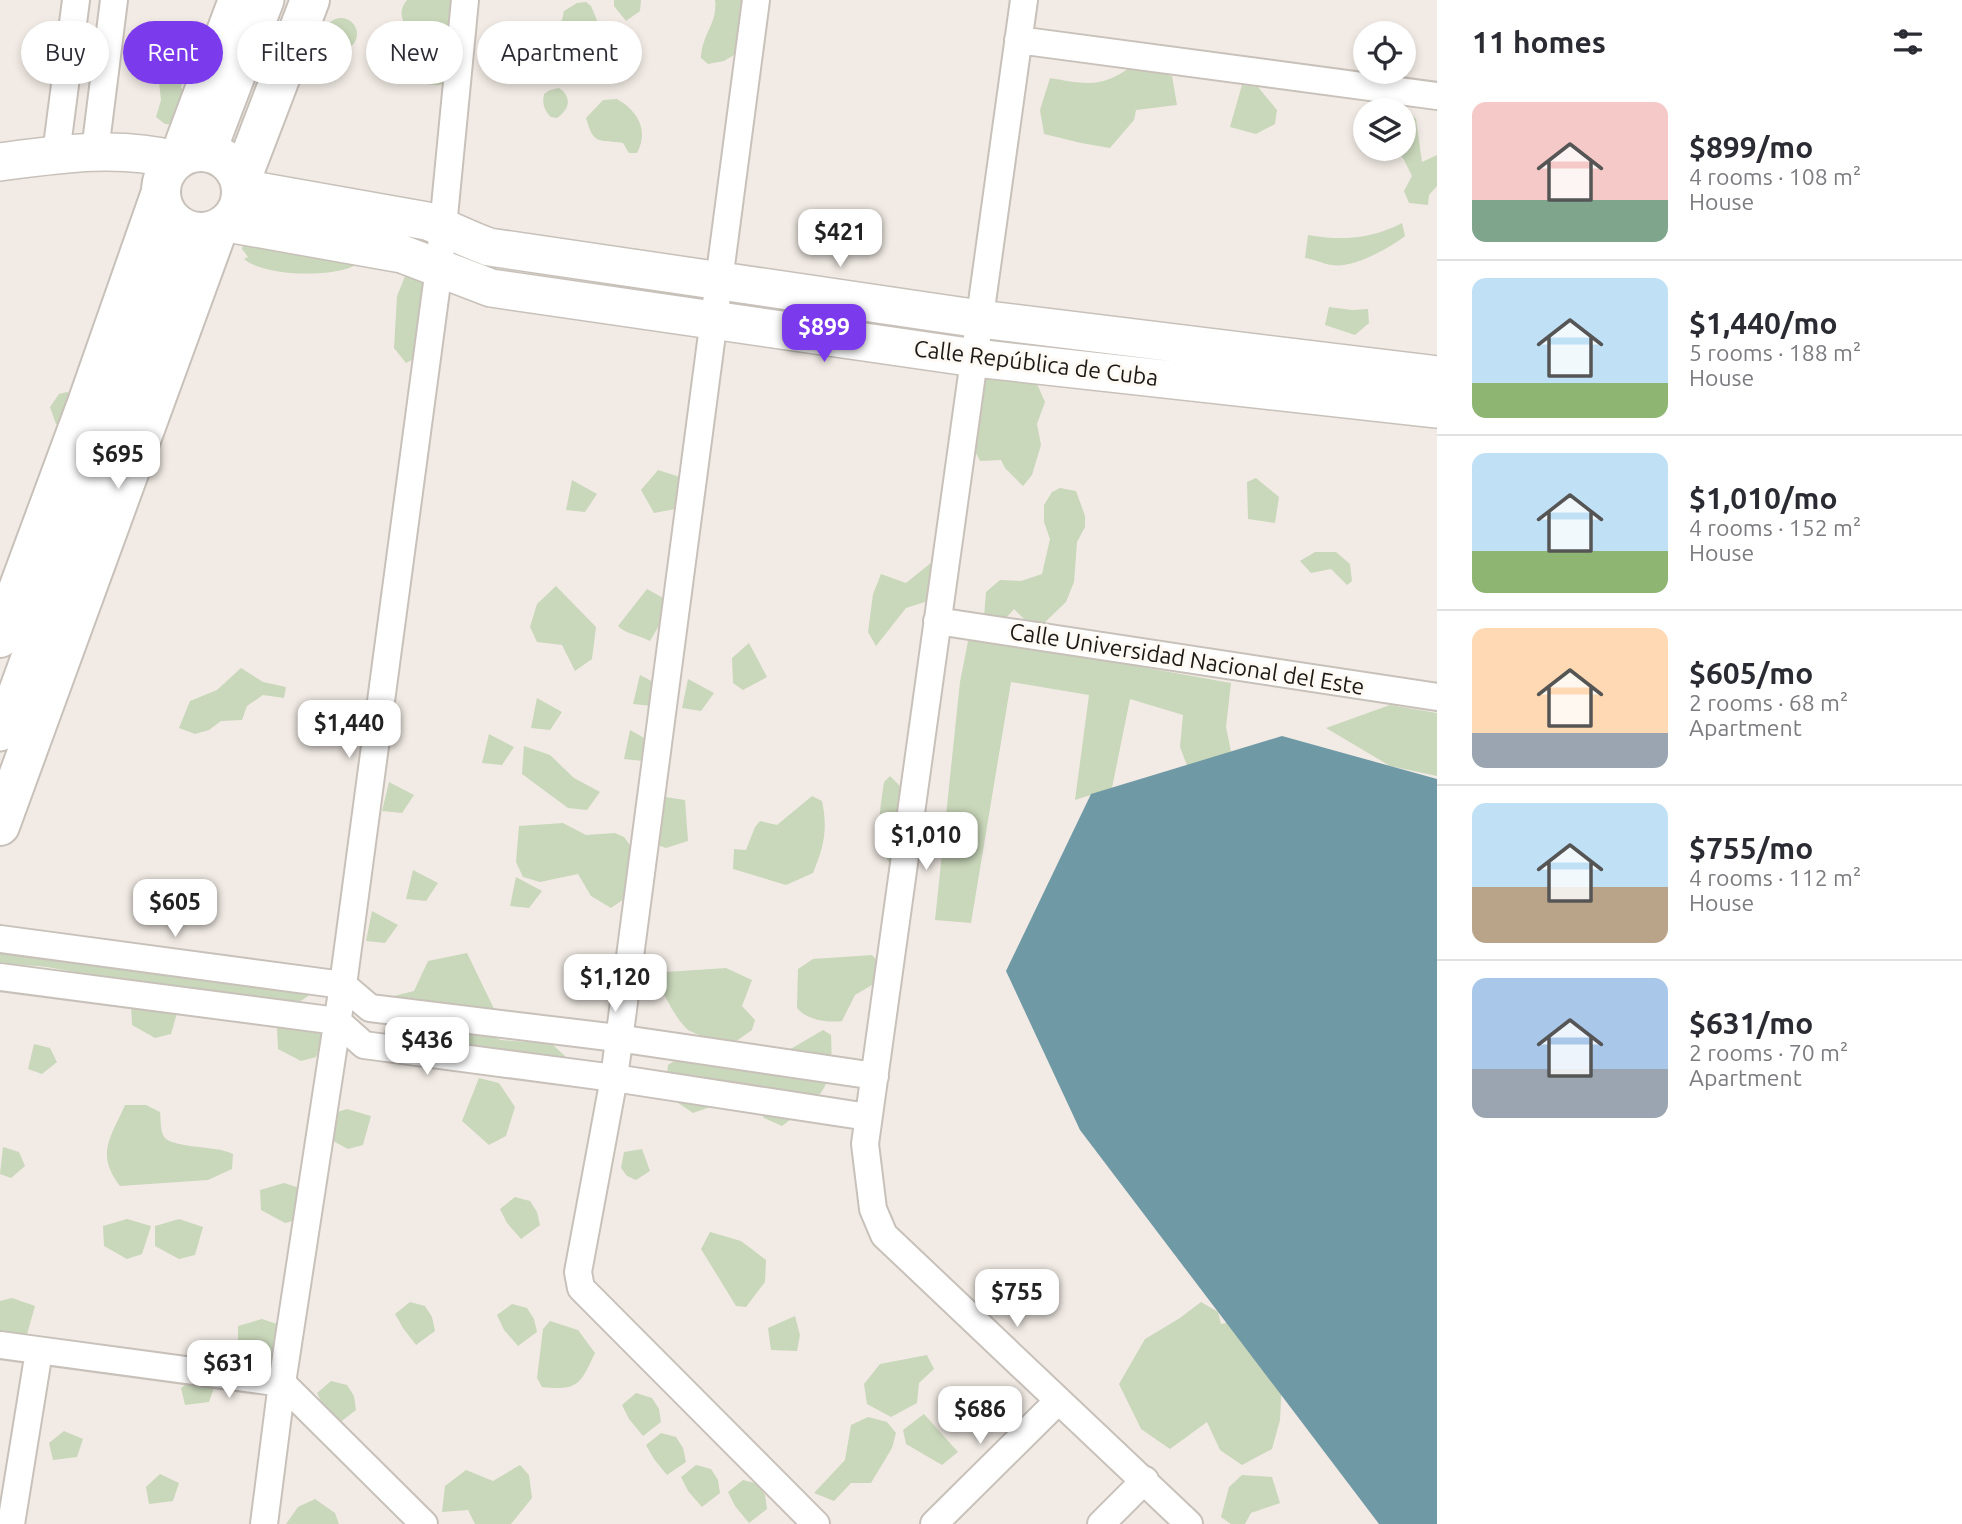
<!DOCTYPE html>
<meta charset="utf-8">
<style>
:root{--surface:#fff;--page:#f7f7f7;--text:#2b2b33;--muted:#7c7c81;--line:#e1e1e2;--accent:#7c3aed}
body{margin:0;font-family:Ubuntu,sans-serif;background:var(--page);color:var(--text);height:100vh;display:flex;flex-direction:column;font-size:26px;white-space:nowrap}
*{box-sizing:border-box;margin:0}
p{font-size:23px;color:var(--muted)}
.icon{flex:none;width:38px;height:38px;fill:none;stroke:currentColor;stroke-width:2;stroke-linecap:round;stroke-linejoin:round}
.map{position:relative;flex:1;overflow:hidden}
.panel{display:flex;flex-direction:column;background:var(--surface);width:525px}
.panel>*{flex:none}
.hud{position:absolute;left:21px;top:21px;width:665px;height:63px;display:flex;gap:14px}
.tools{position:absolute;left:1353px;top:21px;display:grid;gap:14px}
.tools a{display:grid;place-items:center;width:63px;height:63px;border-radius:50%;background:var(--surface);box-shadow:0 4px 10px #0003;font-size:35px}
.price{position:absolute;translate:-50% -60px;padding:0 16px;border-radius:14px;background:#fff;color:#222;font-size:23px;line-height:46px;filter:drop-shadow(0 2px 4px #0008)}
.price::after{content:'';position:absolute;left:50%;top:42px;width:21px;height:16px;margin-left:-10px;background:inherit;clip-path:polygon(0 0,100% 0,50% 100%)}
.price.on{background:var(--accent);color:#fff}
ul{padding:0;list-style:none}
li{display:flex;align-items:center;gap:21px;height:175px;padding:0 35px}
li+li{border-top:2px solid var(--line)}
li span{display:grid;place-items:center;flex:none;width:196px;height:140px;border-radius:14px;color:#555}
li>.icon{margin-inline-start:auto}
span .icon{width:84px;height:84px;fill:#fffc;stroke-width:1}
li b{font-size:30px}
h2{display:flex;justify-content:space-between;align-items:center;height:84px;padding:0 35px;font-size:30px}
.pill{padding:0 24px;border-radius:32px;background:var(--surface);box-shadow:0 4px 10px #0003;font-size:24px;line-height:63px}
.pill.on{background:var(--accent);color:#fff}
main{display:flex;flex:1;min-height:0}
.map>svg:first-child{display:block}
.green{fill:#c9d7ba}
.water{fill:#7099a6}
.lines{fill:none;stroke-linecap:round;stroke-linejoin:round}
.minor-casing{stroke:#c8c1ba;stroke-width:30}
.tertiary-casing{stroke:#c8c1ba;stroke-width:37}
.secondary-casing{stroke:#c8c1ba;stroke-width:40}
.trunk-casing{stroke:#c8c1ba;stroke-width:42}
.minor{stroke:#fff;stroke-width:26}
.tertiary{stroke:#fff;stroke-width:33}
.secondary{stroke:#fff;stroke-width:37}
.trunk{stroke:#fff;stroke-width:38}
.labels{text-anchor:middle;stroke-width:6;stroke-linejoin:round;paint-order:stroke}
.street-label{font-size:23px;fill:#1c1917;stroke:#fef9f3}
</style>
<main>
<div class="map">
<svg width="1437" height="1524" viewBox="0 0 1437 1524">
<rect width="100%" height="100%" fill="#f2ebe5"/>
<!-- green -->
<path class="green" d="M407,0h70c-6,25 -1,49 -8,74 -22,11 -37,17 -59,2l-1,-12 10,-11 10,-2 7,-7 -2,-9 -23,-2c-9,-11 -14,-21 -4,-33z
M614,0h27l-1,11 -14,10 -12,-15z
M715,0h38l-1,44 -28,17 -16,3 -7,-6c1,-25 17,-34 14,-58z
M586,2l5,4 7,17c-4,6 -7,14 -14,18 -8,5 -14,4 -20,11l12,5 3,12c-15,18 -27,5 -46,5 -8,0 -18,7 -25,10 -14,-7 -16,-21 -16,-35l6,-7h15l9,7c13,-1 19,-6 22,-19l18,-10 2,-9 13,-8z
M325 34a16 16 0 1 1 32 0a16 16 0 1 1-32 0Z
M178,49c6,12 9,25 3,38l6,10 -5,28 -17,-1 -9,-7 5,-17 -3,-26 8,-20z
M1134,64l38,12 5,29 -41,5 -2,10 -24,28 -29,-5 -37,-9 -4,-24 10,-32c35,6 54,11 84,-14z
M1242,85l16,2 19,23 -2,14 -19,10 -26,-7z
M559,88c14,10 10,21 -2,30l-6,-1c-7,-7 -9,-13 -7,-23l6,-4z
M617,99c21,12 32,31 20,54h-8l-6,-10c-25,-4 -29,3 -37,-25l17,-18z
M1391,103l16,6 9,10 6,43 15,-7v31l-8,9 -1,10 -19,-2 -5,-12 8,-15 -9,-18 -14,-9h15v-39h-32v-6z
M263,201l106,25 -1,31c-6,4 -13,9 -19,11 -25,9 -85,8 -105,-9l4,-2 -6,-8 7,-35z
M1402,223l3,13c-15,12 -53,33 -73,29 -9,-1 -18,-6 -27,-7l3,-23c32,6 64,4 94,-12z
M424,267l7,83 -25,13 -12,-15 3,-52 9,-22z
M1329,307l23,3 16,-1 1,14 -14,12 -30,-10z
M977,373l57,4 11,25 -8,22 4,21 -9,30 -9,11 -18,-18 -4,-8 -21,1 -9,-18z
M67,392l13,7 -15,26 -9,-1 -6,-17 9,-13z
M658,470l25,8 3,29 -32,6 -13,-23z
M1256,478l23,19 -4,26 -27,-4 -1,-37z
M572,480l25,14 -12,18 -19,-2z
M1060,488l16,3 9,25v11l-8,15 -3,40 -8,20 -23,22 -19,-5 -10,-10 -13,15 -17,-7 2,-25 14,-12 21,1 21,-7 8,-35 -6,-17v-17l8,-13z
M1315,552h21l14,12 2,17 -5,4 -16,-16 -20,4 -11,-12z
M932,562l2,22 -3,16 -25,8 -30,38 -8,-14 5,-38 8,-20 25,9z
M556,586l40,41 -4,32 -17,12 -13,-26 -25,-3 -7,-15 7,-23z
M647,589l18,10 3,11 -18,31c-11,-6 -24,-7 -32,-15z
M969,636l262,47 -5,44 9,44 -42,10 -13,-34 3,-32 -53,-16 -18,89 -37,12 14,-105 -78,-13 -40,241 -36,-3 25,-238z
M749,643l18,34 -24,13 -10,-7 -1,-25z
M241,668l22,14 23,5 -2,11 -21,-3 -16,11 -5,14 -21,1 -12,9 -14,4 -16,-6 11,-27 27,-11z
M640,675l25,13 -13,18 -19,-2z
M688,679l26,14 -13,18 -19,-3z
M537,698l25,14 -12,18 -19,-2z
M1390,705l47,8v63l-47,-10 -64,-38z
M630,730l25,14 -12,17 -19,-2z
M489,734l25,13 -12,18 -20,-2z
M524,746l26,9 24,23 26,14 -13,18 -19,-2 -46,-34z
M890,776l14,14 -12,77c-19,-26 -12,-56 -8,-85z
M389,782l25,13 -12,18 -20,-2z
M652,795l33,5 3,41 -22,7 -15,-5z
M812,796l10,5c6,29 2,45 -9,72l-27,12 -53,-16 1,-20 12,1 9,-23 5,-6 17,4z
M563,823l23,12 29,-2 9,4 6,8 6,41 -6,9 -19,13 -20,-12 -13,-22 -38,8 -17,-5 -7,-15 3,-36z
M413,870l25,13 -12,18 -20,-2z
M516,877l26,14 -13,17 -19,-2z
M372,911l26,14 -13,18 -19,-2z
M0,941l308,45 1,9c-8,7 -18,11 -29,11 -71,1 -156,-25 -227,-38 -18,-3 -36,-2 -53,-6z
M467,953l30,62 -44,6 -16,33 -45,-6 -8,-17 16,-20 -15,-13 29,-7 14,-30z
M872,955l13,14 -3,10 -27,16 -13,26c-15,2 -35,-1 -45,-13l1,-39 15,-10z
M726,968l26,12 -10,26 13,14 -3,10 -17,12c-15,-2 -31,-4 -45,-11 -10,-5 -30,-41 -32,-53l8,-6z
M131,1005l48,1 -8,28 -16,4 -23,-13z
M301,1022l24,7 -9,28 -15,4 -23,-12 -1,-21z
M823,1030l8,5c3,56 -8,59 -49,91l-18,-8 -16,-24 -55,19 -28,-19 3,-29 17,-11 92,3z
M478,1031l23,9 51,4 14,13 -6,8 -96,-5 -11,-17 5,-8z
M34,1044l16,4 7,14 -15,12 -14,-5z
M479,1078l20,5 16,24 -9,29 -17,9 -27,-24z
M125,1105h21l14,7c1,7 0,16 3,23 5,14 54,10 70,19l-1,15 -24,11 -88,6c-25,-32 -9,-49 5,-81z
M347,1109l24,7 -8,29 -15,4 -24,-13v-20z
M3,1147l16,5 6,14 -14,12 -11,-4z
M642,1149l8,22 -14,9 -9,-4 -6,-8 3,-16z
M284,1183l25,8 -9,28 -15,4 -24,-13 -1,-20z
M515,1197l15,4 7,11 3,13 -19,14 -14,-16 -7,-14z
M127,1219l24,7 -9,28 -15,5 -23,-13 -1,-20z
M179,1219l24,8 -8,28 -16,4 -24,-13v-20z
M710,1232l31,9 25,19 -1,22 -19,25 -10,-1 -35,-57z
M12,1298l23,8 -8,28 -15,4 -12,-6v-31z
M410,1302l15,4 7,11 3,14 -19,14 -13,-17 -8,-14z
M1201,1302l17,10 3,12 10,-2 51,56 -2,42 -8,29 -30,16 -22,-15 -13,-28 -37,27 -29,-20 -22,-45 26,-45 35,-21z
M512,1304l15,4 7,11 3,13 -19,14 -14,-16 -7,-15z
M795,1316l5,19 -3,16 -26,-1 -3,-22z
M262,1319l24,8 -9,28 -15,4 -24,-13v-20z
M550,1321l28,9 17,23c-15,31 -16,38 -53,34l-5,-9 6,-49z
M927,1355l7,14 -15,14 -2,20 -26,14 -24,-13 -3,-20 16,-20z
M196,1376l19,9 -6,17 -24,3 -4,-17z
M331,1381l16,4 7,11 2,14 -18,14 -14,-17 -7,-14z
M636,1393l16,5 7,11 2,13 -18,14 -14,-17 -7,-14z
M924,1414l34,38 -16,13 -36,-21 -3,-14z
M868,1417l19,5 9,11 -4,15 -21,35h-20l-17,18 -20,-8 31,-33 6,-35z
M64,1431l19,8 -6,18 -24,3 -4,-17z
M661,1433l15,4 7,11 3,14 -19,13 -13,-16 -8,-14z
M520,1465l9,10 3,23 -21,26h-36l-7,-14 -26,2 3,-26 21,-16 27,11z
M696,1465l15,4 7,11 2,13 -18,14 -14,-16 -7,-14z
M160,1474l19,9 -6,18 -24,3 -3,-17z
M1242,1475l30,2 8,26 -29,10 -6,11h-14l-10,-7 8,-30z
M743,1480l15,4 7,11 2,14 -18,14 -14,-17 -7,-14z
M315,1499l20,14 4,11h-53l12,-17z"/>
<!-- water -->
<path class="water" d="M1282,736l155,43v745h-58l-299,-394 -74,-159 85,-177z"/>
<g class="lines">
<defs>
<path id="minor" d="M756,0l-142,1078 -36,194 3,16 235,236
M1024,0l-159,1144 8,65 11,26 305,289
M1018,40l419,56
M95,151l19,-151
M56,154l20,-154
M937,621l500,76
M0,939l343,46 27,23 247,30 258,38
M0,977l337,44 27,24 250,33 254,39
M0,1345l282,38 142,141
M11,1524l28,-173
M264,1524l18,-141 61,-398 96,-717 26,-268
M934,1524l124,-123
M1101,1524l44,-44"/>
<path id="tertiary" d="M209,152l58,-152
M0,734l185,-505"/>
<path id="secondary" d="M0,162c59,-8 118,-17 176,-2
M241,188l186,33c21,8 40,18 62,26l491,72 457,56
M227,223l175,31 89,34 484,70 462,51"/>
<path id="trunk" d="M161 192a40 40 0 1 1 80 0a40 40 0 1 1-80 0Z
M179,158l59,-158
M240,183l70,-183
M0,638l87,-235 73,-208
M0,826l218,-597"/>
</defs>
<!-- minor casing -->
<use href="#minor" class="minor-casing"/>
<!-- tertiary casing -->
<use href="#tertiary" class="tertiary-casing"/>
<!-- secondary casing -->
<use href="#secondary" class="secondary-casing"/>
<!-- trunk casing -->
<use href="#trunk" class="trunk-casing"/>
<!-- minor -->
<use href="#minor" class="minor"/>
<!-- tertiary -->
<use href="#tertiary" class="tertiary"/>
<!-- secondary -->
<use href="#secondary" class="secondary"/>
<!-- trunk -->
<use href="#trunk" class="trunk"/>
</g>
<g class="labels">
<!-- street labels -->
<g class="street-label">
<text transform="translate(1036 363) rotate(7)" y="8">Calle República de Cuba</text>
<text transform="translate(1187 659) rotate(9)" y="8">Calle Universidad Nacional del Este</text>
</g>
</g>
</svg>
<div class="tools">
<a><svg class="icon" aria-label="locate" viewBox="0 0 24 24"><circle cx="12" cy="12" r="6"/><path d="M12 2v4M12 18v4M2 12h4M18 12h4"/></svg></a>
<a><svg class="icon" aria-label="layers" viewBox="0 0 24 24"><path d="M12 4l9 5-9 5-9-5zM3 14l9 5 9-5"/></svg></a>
</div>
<b class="price" style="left:840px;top:269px">$421</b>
<b class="price on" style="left:824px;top:364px">$899</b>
<b class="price" style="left:118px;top:491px">$695</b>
<b class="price" style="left:349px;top:760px">$1,440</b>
<b class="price" style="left:926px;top:872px">$1,010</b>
<b class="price" style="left:175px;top:939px">$605</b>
<b class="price" style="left:615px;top:1014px">$1,120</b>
<b class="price" style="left:427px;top:1077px">$436</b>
<b class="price" style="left:1017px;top:1329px">$755</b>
<b class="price" style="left:229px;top:1400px">$631</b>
<b class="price" style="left:980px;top:1446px">$686</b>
<div class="hud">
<a class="pill">Buy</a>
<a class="pill on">Rent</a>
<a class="pill">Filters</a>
<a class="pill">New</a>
<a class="pill">Apartment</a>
</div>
</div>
<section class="panel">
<h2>11 homes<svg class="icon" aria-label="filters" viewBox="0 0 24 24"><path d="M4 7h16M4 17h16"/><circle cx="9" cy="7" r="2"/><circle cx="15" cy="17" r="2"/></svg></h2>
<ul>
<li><span style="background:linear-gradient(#f6c9c9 70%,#7fa58c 0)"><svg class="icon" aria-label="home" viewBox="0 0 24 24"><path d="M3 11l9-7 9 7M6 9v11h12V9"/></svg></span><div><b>$899/mo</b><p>4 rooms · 108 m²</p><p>House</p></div></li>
<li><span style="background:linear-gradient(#bfe0f5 75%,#8fb573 0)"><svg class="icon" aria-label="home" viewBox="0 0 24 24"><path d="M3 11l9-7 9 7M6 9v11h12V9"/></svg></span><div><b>$1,440/mo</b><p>5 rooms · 188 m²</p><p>House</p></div></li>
<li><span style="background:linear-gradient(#bfe0f5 70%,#8fb573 0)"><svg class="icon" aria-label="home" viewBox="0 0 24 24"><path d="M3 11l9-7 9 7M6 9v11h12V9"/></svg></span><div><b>$1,010/mo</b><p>4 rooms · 152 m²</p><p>House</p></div></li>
<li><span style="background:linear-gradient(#ffd9b3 75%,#9aa5b1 0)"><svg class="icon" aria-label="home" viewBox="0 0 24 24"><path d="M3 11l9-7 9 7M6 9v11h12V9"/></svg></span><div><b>$605/mo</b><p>2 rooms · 68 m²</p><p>Apartment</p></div></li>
<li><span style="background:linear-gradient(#bfe0f5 60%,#b9a48a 0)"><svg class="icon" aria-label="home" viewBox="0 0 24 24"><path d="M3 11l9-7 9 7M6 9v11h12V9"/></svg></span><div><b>$755/mo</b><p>4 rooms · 112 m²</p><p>House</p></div></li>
<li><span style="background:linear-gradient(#a9c7e8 65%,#9aa5b1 0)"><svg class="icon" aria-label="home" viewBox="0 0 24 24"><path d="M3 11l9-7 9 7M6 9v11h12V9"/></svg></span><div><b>$631/mo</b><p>2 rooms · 70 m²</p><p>Apartment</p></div></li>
</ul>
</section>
</main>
